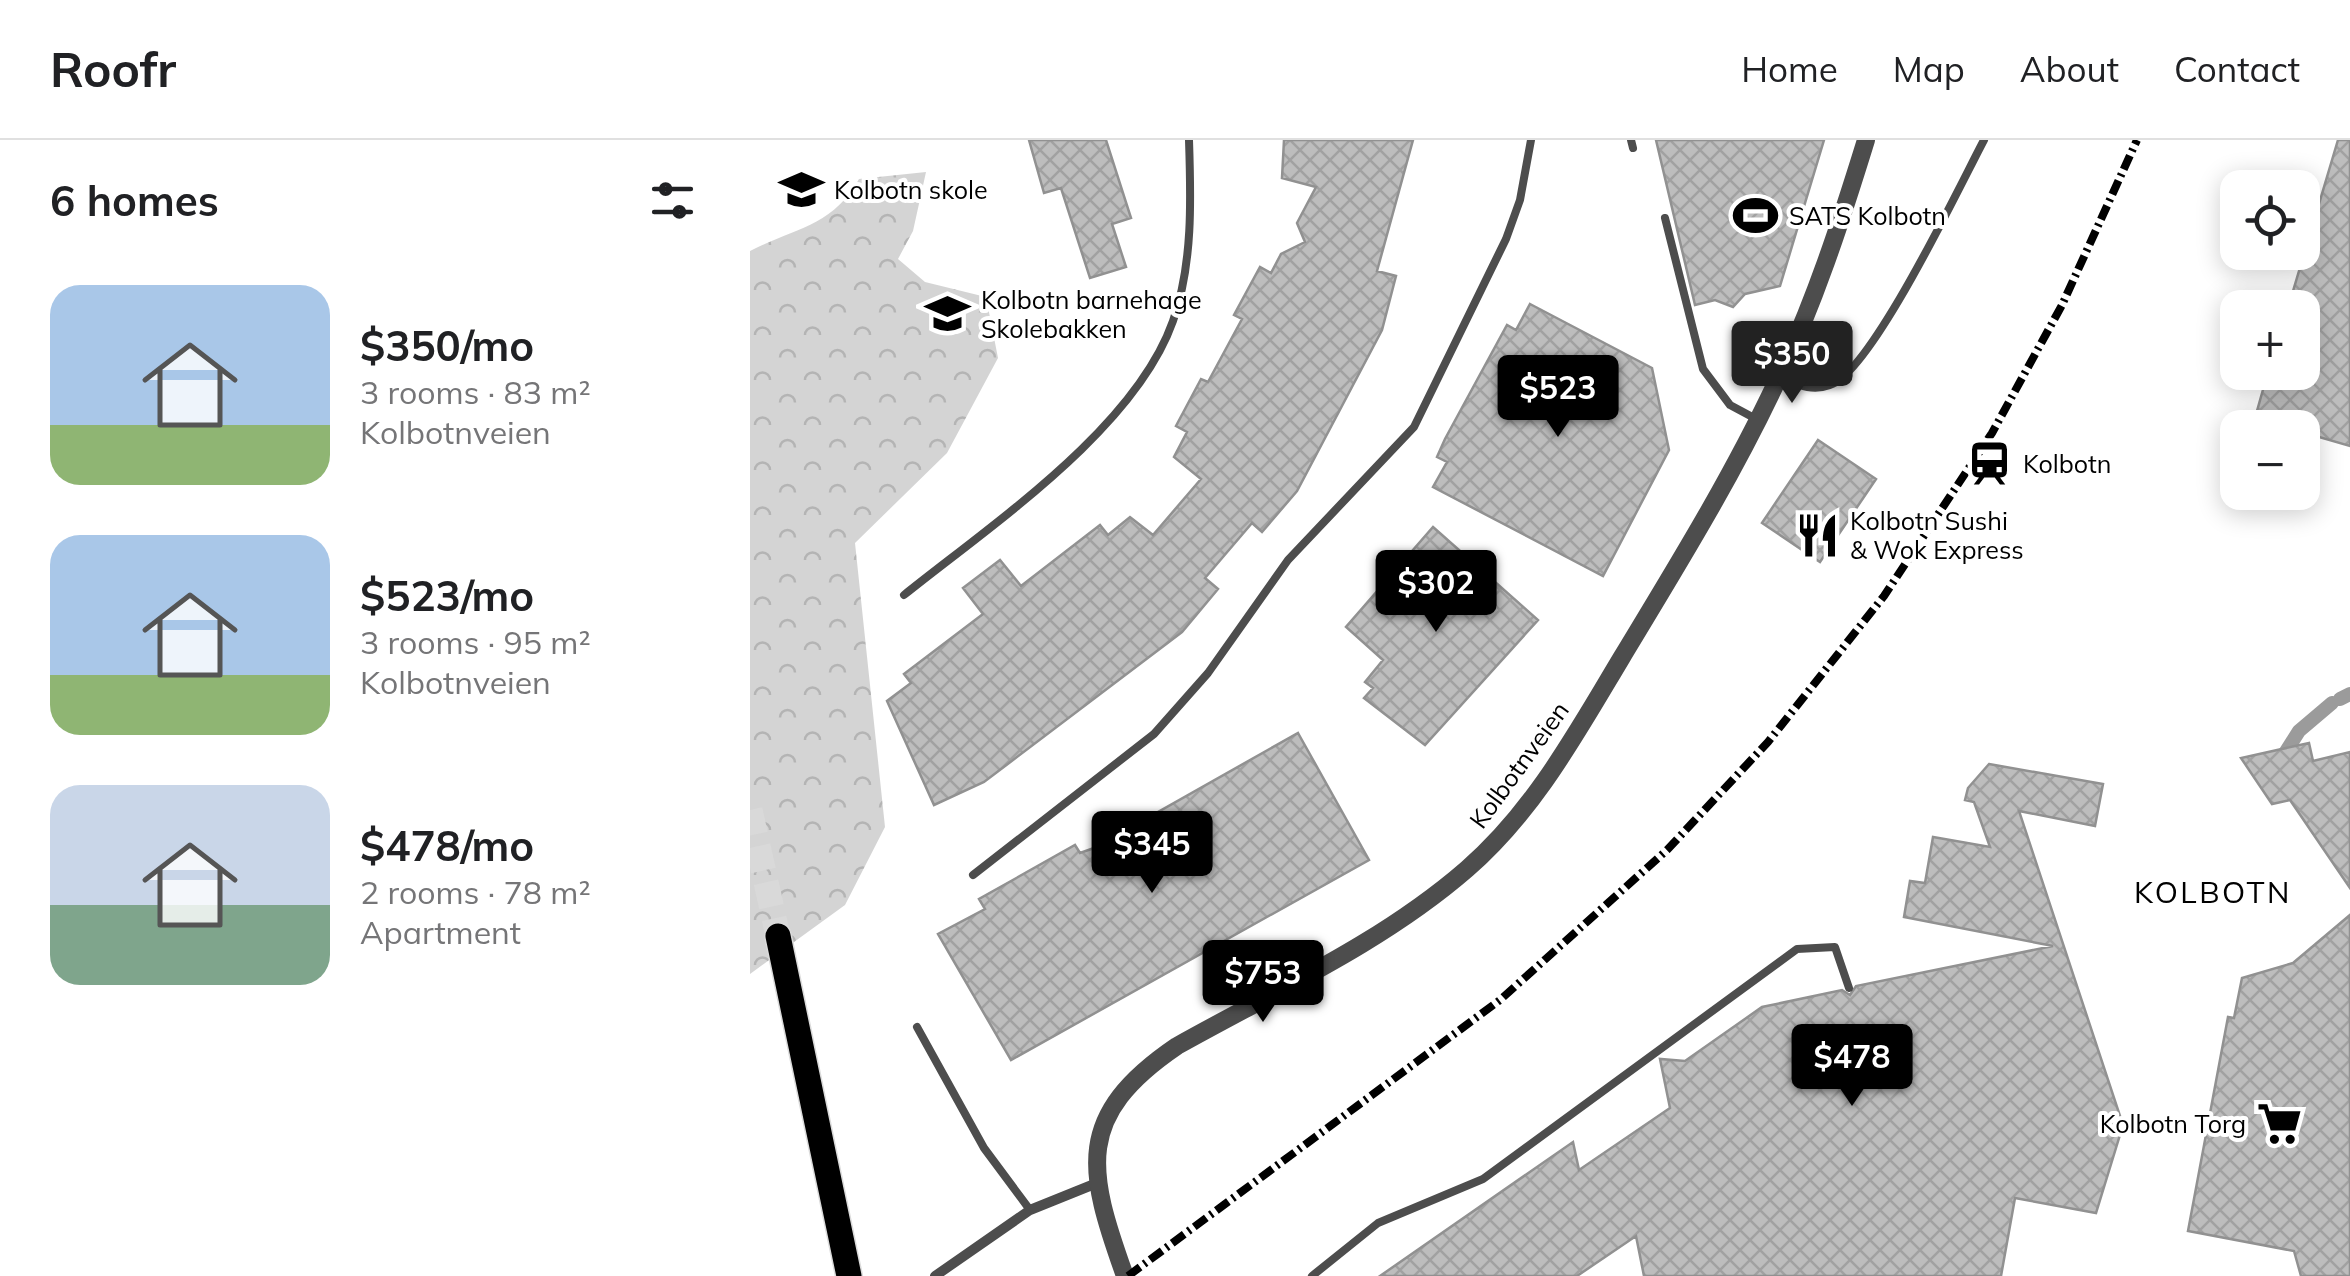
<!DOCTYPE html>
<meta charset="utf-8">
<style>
:root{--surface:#fff;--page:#f6f6f6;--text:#202124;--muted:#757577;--line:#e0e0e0;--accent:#000}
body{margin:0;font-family:Mulish,sans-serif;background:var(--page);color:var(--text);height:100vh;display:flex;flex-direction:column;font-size:38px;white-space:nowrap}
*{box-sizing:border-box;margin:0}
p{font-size:32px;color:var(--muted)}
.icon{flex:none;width:55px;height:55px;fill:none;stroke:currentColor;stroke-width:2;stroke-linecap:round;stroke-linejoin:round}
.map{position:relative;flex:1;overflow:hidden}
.panel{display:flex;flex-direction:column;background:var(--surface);width:750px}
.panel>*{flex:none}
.fabs{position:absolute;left:1470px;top:30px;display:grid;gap:20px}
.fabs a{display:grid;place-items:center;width:100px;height:100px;border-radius:20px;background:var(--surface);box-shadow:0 5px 25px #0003;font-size:50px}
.price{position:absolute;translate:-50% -85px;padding:0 22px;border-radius:10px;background:var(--accent);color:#fff;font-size:32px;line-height:65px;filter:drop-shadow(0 2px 5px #0008)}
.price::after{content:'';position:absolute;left:50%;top:60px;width:30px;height:22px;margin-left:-15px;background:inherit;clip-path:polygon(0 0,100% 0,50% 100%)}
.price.active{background:#222;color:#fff}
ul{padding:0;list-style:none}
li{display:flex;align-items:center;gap:30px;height:250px;padding:0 50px}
li span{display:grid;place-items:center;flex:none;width:280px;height:200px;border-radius:30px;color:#555}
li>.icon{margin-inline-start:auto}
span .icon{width:120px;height:120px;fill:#fffc;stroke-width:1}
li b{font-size:42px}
h2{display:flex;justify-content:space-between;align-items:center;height:120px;padding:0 50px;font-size:42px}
header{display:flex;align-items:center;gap:60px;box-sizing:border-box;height:140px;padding:0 50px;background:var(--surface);border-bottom:2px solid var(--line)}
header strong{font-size:48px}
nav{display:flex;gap:55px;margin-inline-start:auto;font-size:35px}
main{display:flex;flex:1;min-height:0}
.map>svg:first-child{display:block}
.forest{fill:url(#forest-crowns)}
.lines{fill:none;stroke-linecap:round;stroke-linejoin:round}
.stream{stroke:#9b9b9b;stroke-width:14}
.building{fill:url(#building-cross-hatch);stroke:#919191;stroke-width:2.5}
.primary-tunnel{stroke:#d9d9d9;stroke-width:25;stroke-dasharray:25 12;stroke-linecap:butt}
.primary-casing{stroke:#dbdbdb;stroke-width:28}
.service{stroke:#4d4d4d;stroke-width:8}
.minor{stroke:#4d4d4d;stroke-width:10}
.tertiary{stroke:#4d4d4d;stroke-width:18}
.primary{stroke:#000;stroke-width:25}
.rail{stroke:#000;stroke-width:8;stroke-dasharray:15 5 2.5 5;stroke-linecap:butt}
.labels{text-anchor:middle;stroke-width:8;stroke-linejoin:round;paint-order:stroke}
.poi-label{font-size:25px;fill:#000;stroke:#fff;text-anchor:start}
.street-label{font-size:25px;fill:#000;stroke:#fff}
.quarter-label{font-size:30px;letter-spacing:2.5px;fill:#000;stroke:#fff}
</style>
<header>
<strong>Roofr</strong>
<nav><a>Home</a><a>Map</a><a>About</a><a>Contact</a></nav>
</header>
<main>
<section class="panel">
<h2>6 homes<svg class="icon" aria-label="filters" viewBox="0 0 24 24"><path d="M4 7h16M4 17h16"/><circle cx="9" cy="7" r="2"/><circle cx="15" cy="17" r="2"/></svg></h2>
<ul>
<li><span style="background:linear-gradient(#a9c7e8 70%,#8fb573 0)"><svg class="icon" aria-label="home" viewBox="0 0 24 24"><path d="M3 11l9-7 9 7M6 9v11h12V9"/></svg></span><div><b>$350/mo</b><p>3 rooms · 83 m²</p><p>Kolbotnveien</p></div></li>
<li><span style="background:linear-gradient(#a9c7e8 70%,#8fb573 0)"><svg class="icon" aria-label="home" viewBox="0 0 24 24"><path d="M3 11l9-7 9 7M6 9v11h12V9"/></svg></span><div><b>$523/mo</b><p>3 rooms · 95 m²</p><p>Kolbotnveien</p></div></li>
<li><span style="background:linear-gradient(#c9d6e8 60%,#7fa58c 0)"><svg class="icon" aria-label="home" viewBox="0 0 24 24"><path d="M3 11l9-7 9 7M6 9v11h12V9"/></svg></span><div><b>$478/mo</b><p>2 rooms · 78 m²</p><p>Apartment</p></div></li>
</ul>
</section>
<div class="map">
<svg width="1600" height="1136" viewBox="0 0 1600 1136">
<defs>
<pattern id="forest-crowns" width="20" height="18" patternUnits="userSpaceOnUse" patternTransform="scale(2.5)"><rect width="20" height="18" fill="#d4d4d4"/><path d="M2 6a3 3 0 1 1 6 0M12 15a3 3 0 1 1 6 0" fill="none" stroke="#b4b4b4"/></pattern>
<pattern id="building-cross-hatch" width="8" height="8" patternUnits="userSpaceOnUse" patternTransform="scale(2.5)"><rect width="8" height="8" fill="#bdbdbd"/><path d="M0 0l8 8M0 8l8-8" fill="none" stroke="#a1a1a1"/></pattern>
</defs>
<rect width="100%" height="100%" fill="#fff"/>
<!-- forest -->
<path class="forest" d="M176,32l-13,59 -15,28 27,23 61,15 12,61 -51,95 -92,90 30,284 -40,78 -95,69v-723c45,-23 83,-25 109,-72z"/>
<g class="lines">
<!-- stream -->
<path class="stream" d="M1590,559l10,-5
M1530,621l19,-30 33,-28"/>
</g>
<!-- building -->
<path class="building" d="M279,0h77l25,78 -19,6 14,43 -36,11 -29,-90 -17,5z
M534,0h129l-36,131 19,5 -14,54 -85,161 -35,41 -10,-9 -47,55 13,11 -36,43 -198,150 -50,23 -47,-104 24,-18 -7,-9 79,-60 -20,-26 37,-28 21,26 79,-61 8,10 22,-18 23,18 48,-56 -27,-22 13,-25 -11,-6 25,-47 7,3 34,-63 -8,-4 26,-48 11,6 10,-19 24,-12 -8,-19 19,-36 -34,-9z
M906,0h168l-44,146 -35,8 -12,13 -18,-7 -20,5z
M1588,0h12v306l-48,-14v-4l-47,-10 13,-46h34v-64h-14z
M780,164l122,64 17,82 -66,126 -170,-89 14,-25 -10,-5 8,-18 62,-114 9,5z
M1068,300l58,39 -56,83 -58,-39z
M683,387l105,93 -113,125 -61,-47 9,-10 -8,-6 18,-22 -37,-33z
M548,593l71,127 -358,200 -73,-126 47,-25 -6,-10 96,-54 5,8 14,-5z
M1559,603l4,18 37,-9v136l-60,-88 -18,4 -31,-46z
M1239,624l114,20 -8,42 -76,-15 104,314 -27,88 -81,-15 -14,78h-357l-8,-40 -59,40h-197l193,-134 6,28 91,-62 -10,-49 25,2 77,-54 80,-17 8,5 6,-9 197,-40 -149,-29 6,-36 15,2 8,-46 57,10 -16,-45 -9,-2 3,-12z
M1600,775v361h-49l-7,-25 -106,-20 40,-214 6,1 8,-40 51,-15z"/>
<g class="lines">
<!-- primary-tunnel -->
<path class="primary-tunnel" d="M0,670l28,126"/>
<defs>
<path id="primary" d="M28,796l71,340"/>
</defs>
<!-- primary casing -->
<use href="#primary" class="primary-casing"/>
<!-- service -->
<path class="service" d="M881,0l2,8
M915,78l38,151 27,36 28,15
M1029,237c18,7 32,15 51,8 41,-12 130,-200 154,-245
M154,455c87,-70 231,-166 269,-274 20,-57 18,-122 16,-181
M223,735l181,-141 54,-61 80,-113 126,-133 92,-188 14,-39 11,-60
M167,887l67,121 46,62
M562,1136l66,-53 105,-44 314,-230 38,-2 14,41"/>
<!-- minor -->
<path class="minor" d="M185,1136l95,-66 67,-27"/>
<!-- tertiary -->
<path class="tertiary" d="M375,1136c-38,-106 -51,-160 52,-230 98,-55 205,-103 290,-177 67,-58 110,-137 155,-212 55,-91 110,-180 155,-276 37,-77 64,-160 89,-241"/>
<!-- primary -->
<use href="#primary" class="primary"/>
<!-- rail -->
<path class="rail" d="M378,1136l372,-276 167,-150 101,-108 116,-146 108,-163 70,-128 75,-165"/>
</g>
<!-- icons -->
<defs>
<symbol id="school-bare" viewBox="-9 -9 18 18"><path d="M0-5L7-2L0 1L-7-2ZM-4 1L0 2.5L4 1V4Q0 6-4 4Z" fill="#000" stroke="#fff" stroke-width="2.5" paint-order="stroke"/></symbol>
<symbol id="stadium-bare" viewBox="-9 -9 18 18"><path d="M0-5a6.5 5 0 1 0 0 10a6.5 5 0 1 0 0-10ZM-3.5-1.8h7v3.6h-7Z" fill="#000" stroke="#fff" stroke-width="2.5" paint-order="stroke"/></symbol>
<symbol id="station-bare" viewBox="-9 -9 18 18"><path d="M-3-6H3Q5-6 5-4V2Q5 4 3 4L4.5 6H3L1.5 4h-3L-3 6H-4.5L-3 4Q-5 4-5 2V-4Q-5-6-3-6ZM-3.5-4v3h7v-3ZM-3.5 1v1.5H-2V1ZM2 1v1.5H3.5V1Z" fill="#000" stroke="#fff" stroke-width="2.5" paint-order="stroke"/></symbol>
<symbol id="restaurant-bare" viewBox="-9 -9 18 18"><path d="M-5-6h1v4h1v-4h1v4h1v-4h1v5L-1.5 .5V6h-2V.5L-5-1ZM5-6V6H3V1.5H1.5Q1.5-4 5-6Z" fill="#000" stroke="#fff" stroke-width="2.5" paint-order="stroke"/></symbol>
<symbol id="supermarket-bare" viewBox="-9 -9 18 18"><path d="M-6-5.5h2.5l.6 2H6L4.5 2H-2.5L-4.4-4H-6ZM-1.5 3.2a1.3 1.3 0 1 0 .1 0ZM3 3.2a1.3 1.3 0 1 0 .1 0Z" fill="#000" stroke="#fff" stroke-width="2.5" paint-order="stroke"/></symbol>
</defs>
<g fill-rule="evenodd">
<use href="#school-bare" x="20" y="18" width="63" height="63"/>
<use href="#stadium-bare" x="974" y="44" width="63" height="63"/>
<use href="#school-bare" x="166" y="142" width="63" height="63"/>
<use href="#station-bare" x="1208" y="292" width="63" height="63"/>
<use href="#restaurant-bare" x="1036" y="364" width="63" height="63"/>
<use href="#supermarket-bare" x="1498" y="952" width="63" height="63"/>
</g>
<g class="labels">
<!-- poi labels -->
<g class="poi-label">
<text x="84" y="59">Kolbotn skole</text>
<text x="1039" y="85">SATS Kolbotn</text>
<text x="231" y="169">Kolbotn barnehage<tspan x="231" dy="29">Skolebakken</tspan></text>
<text x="1273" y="333">Kolbotn</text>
<text x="1100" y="390">Kolbotn Sushi<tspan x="1100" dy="29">&amp; Wok Express</tspan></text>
<text x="1496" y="993" text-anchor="end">Kolbotn Torg</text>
</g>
<!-- street labels -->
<g class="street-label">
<text transform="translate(769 625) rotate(-54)" y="9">Kolbotnveien</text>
</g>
<!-- quarter labels -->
<g class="quarter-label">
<text x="1463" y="763">KOLBOTN</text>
</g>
</g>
</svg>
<div class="fabs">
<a><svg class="icon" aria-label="locate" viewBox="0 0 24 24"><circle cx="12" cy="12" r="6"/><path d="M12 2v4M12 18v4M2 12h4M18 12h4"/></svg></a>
<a>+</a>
<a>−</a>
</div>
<b class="price active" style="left:1042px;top:266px">$350</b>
<b class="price" style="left:808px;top:300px">$523</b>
<b class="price" style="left:686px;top:495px">$302</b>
<b class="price" style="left:402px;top:756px">$345</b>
<b class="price" style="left:513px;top:885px">$753</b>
<b class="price" style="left:1102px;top:969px">$478</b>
</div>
</main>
